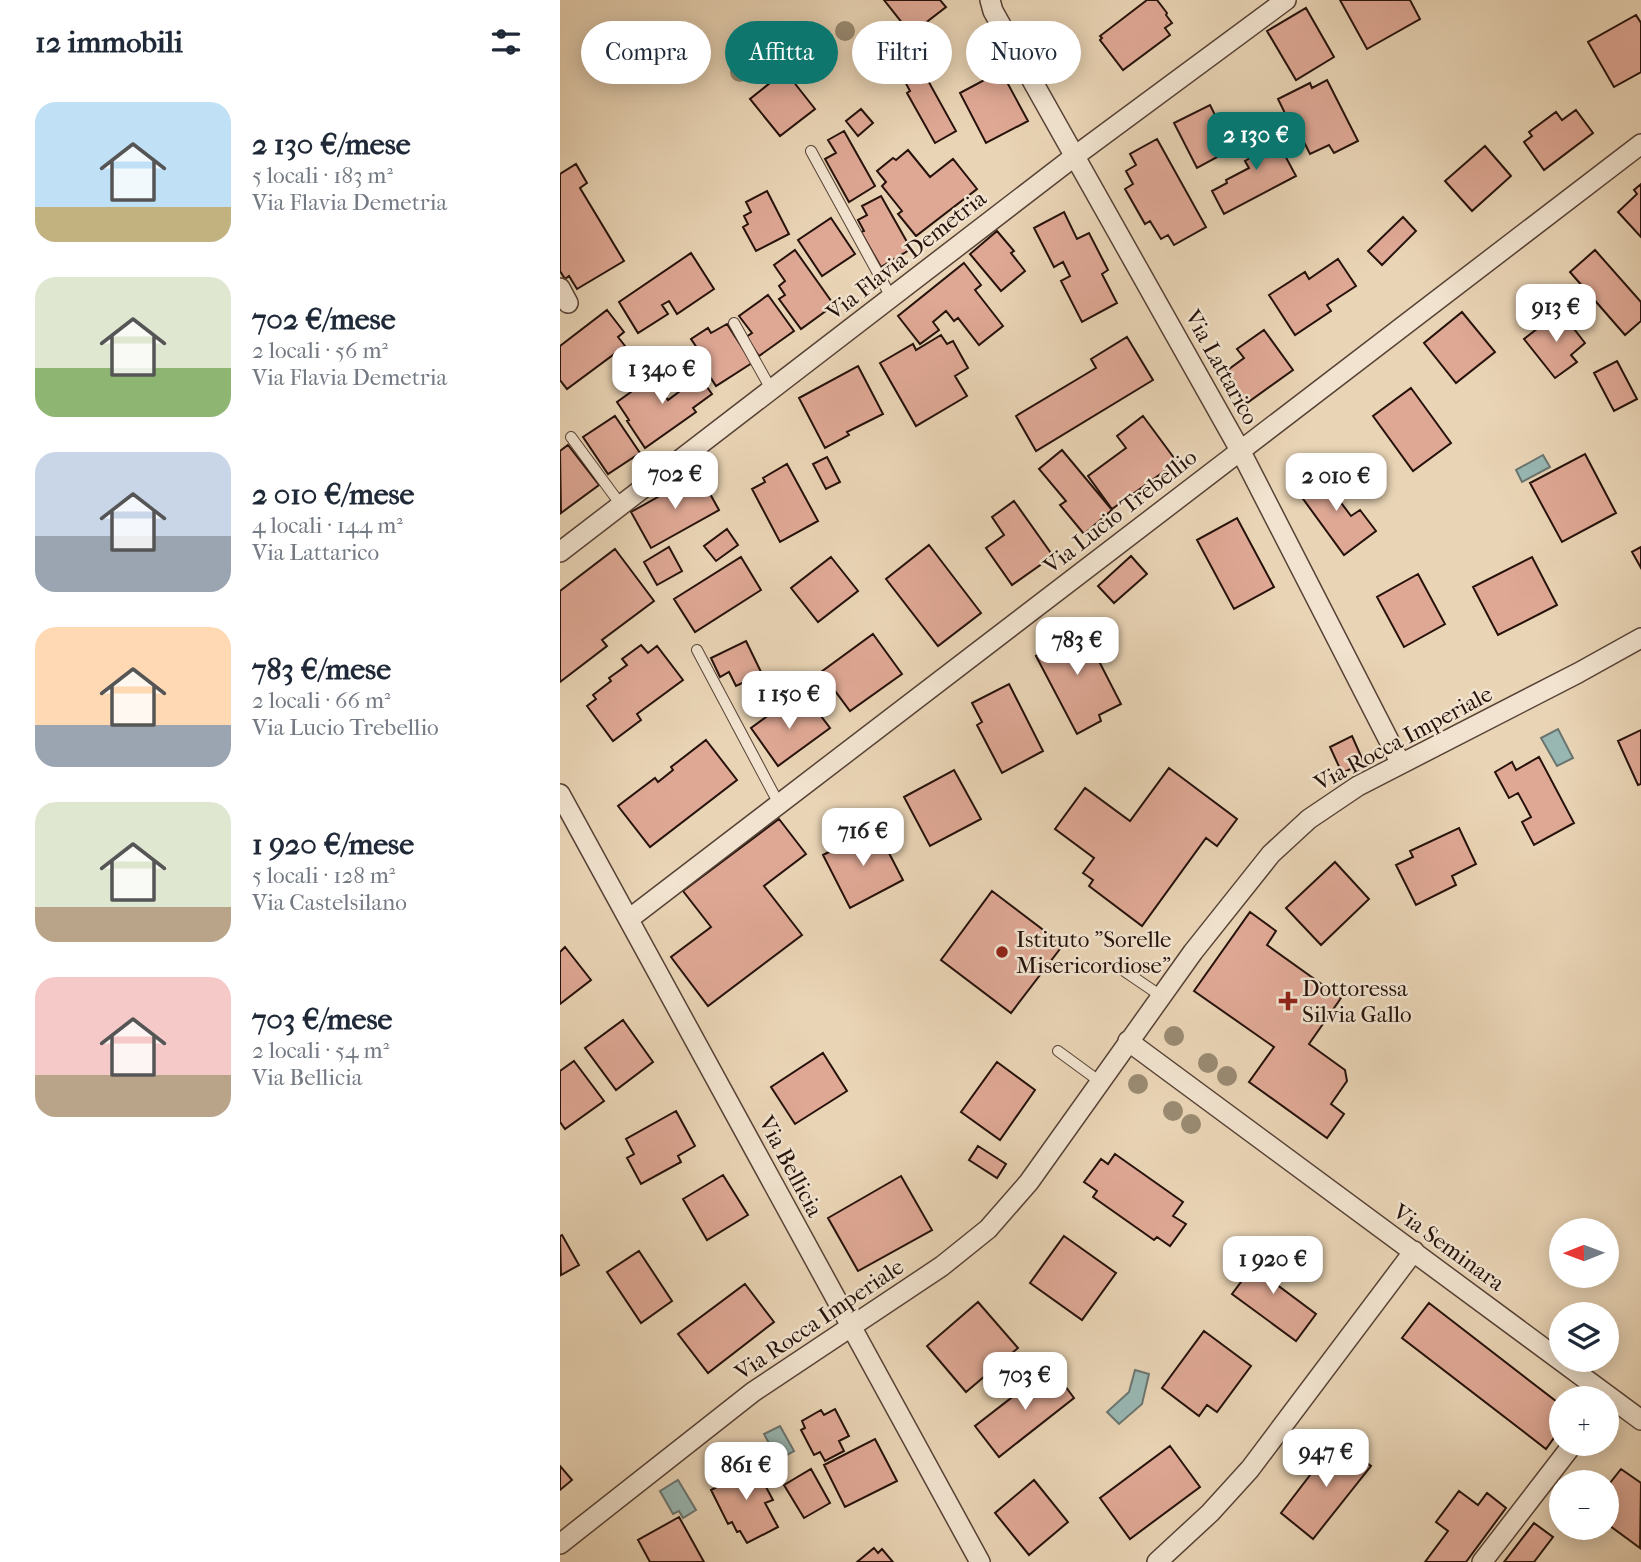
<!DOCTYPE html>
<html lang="it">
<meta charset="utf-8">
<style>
:root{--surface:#fff;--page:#f6f6f7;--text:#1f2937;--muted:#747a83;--accent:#0f766e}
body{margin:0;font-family:"IM FELL French Canon",serif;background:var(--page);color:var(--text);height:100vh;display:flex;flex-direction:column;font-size:26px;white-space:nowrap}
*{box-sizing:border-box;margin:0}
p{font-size:23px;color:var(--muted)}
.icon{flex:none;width:38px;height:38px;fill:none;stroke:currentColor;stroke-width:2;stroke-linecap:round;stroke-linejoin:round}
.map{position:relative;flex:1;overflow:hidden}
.details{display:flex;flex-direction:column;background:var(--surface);width:560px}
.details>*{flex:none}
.top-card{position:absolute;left:21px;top:21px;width:665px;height:63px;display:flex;gap:14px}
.needle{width:46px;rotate:269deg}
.controls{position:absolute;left:989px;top:1218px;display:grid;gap:14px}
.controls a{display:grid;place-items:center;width:70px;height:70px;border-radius:50%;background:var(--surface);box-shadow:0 4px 18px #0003;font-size:35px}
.price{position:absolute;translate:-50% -60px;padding:0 16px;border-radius:14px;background:#fff;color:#222;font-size:23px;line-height:46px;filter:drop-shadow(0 2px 4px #0008)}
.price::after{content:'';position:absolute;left:50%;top:42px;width:21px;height:16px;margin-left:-10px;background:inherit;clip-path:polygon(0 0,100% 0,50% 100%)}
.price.on{background:var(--accent);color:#fff}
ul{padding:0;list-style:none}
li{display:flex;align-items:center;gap:21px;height:175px;padding:0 35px}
li span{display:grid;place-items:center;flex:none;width:196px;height:140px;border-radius:21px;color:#555}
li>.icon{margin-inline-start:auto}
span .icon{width:84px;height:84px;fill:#fffc;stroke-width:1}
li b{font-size:30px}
h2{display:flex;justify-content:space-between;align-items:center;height:84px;padding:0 35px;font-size:30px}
.tag{padding:0 24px;border-radius:32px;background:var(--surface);box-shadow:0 4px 18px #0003;font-size:24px;line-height:63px}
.tag.on{background:var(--accent);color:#fff}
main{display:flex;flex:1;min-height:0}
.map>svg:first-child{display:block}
.water{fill:#98b7b3;stroke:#6a7570;stroke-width:2}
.building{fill:#dfa895;stroke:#26120b;stroke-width:2}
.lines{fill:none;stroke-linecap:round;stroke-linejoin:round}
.service-casing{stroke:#574236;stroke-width:12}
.minor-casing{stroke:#574236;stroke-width:22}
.service{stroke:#f1e3cf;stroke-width:10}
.minor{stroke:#f1e3cf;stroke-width:19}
.tree{fill:#998a71}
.poi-dot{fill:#8f2418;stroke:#f1e3cf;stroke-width:2.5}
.labels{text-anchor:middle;stroke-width:5;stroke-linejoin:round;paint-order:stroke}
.street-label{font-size:23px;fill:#26120b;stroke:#f1e3cf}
.poi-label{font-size:23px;fill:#26120b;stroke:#f1e3cf;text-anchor:start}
</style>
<main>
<section class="details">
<h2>12 immobili<svg class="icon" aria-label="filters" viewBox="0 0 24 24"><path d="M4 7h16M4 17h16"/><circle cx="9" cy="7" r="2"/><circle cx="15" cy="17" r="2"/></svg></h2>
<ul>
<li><span style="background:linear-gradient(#bfe0f5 75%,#c2b280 0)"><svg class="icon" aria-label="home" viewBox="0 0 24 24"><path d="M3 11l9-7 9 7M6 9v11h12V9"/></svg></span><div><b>2 130 €/mese</b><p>5 locali · 183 m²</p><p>Via Flavia Demetria</p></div></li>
<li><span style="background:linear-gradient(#dfe7d0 65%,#8fb573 0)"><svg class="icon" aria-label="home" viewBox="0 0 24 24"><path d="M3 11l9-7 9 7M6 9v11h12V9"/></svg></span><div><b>702 €/mese</b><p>2 locali · 56 m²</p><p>Via Flavia Demetria</p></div></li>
<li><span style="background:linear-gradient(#c9d6e8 60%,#9aa5b1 0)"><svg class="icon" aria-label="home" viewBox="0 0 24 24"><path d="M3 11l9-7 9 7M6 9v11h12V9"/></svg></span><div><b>2 010 €/mese</b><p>4 locali · 144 m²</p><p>Via Lattarico</p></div></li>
<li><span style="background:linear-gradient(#ffd9b3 70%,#9aa5b1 0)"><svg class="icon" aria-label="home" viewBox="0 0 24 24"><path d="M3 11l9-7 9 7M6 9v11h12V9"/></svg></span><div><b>783 €/mese</b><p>2 locali · 66 m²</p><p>Via Lucio Trebellio</p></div></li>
<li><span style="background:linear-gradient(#dfe7d0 75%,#b9a48a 0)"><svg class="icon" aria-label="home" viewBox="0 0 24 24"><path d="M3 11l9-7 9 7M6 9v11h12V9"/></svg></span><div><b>1 920 €/mese</b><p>5 locali · 128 m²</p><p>Via Castelsilano</p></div></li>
<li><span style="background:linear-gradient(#f6c9c9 70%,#b9a48a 0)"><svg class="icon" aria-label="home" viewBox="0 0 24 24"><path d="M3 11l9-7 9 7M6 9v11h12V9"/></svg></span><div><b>703 €/mese</b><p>2 locali · 54 m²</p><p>Via Bellicia</p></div></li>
</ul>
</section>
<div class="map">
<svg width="1081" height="1562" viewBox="0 0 1081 1562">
<rect width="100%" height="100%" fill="#e9d4b5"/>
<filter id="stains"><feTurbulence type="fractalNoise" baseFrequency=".00286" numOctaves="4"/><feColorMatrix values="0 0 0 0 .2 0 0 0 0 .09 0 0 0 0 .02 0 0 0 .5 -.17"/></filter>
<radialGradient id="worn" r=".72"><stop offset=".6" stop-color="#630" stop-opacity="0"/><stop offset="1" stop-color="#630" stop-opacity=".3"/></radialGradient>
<!-- water -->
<path class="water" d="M983,455l7,12 -28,15 -6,-12z
M998,729l15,29 -16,8 -16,-28z
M575,1370l14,4 -7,30 -23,20 -12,-12 22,-20z
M220,1426l14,25 -16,9 -14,-26z
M118,1480l18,30 -13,8 -4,-7 -6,3 -13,-23z"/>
<!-- building -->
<path class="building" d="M324,0h56l6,7 -35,27z
M587,0h10l10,13 -1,2 6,8 -7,5 5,7 -47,35 -23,-30 2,-2 -2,-2z
M780,0h70l10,19 -53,30z
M746,8l28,49 -38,23 -29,-49z
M1076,15l5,8v49l-27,15 -26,-45z
M361,68l35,63 -21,12 -28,-50 3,-2 -7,-13z
M225,71l30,38 -35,27 -30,-37z
M441,71l27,50 -42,22 -26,-50z
M767,80l31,61 -24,12 -5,-8 -19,9 -10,-20 -4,2 -18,-37 32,-16 2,5z
M650,105l22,44 -35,19 -23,-45z
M301,109l12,14 -15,13 -12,-15z
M1016,110l17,23 -49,37 -20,-28 8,-6 -3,-4 27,-20 6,8z
M708,124l28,52 -72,38 -12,-23 15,-8 -1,-3 23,-12 -4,-7 5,-3 -8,-15 11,-6 -2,-3z
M284,131l31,55 -26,16 -24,-43 11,-6 -8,-13z
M597,139l49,88 -32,18 -6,-10 -7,4 -11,-18 -5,3 -20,-35 8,-5 -7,-13 10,-6 -6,-11z
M925,146l26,30 -39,35 -27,-30z
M348,150l22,27 23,-18 24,30 -61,47 -18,-22 4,-3 -20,-25 4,-4 -9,-11 16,-13 3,2z
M16,164l11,19 -7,5 44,73 -47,28 -8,-13 -4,3 -5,-8v-97z
M1081,184v53l-23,-25 19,-18 -3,-4z
M207,191l22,43 -33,17 -13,-24 5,-3 -4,-8 7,-4 -5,-10z
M321,196l30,53 -30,18 -20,-35 3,-1 -6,-11 9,-5 -5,-9z
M504,212l13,27 12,-6 19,37 -6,4 15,29 -35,19 -21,-41 9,-5 -7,-14 -9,5 -20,-39z
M843,217l13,14 -34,34 -14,-14z
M271,218l24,36 -33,22 -24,-36z
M437,231l17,20 -3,2 14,18 -24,20 -31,-37z
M235,250l39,55 -33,24 -22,-30 6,-4 -6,-9 6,-5 -11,-16z
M1035,250l46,52v19l-16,14 -55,-63z
M131,253l23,36 -37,25 -8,-13 -7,4 6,9 -30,19 -19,-31z
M778,259l18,27 -29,19 4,6 -36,24 -26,-40 36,-23 4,7z
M404,263l17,22 -6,5 28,36 -24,19 -21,-27 -4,3 -8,-10 -13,11 6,8 -19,14 -22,-28z
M208,295l26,36 -35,25 -13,-19 6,-4 -13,-17z
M47,310l17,22 -6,5 7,9 -58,43 -7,-9v-34z
M1000,311l25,32 -14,12 6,7 -22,16 -31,-39z
M902,312l33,40 -39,31 -32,-40z
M167,324l25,39 -36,23 -16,-25 4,-3 -13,-19 17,-11 3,5z
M704,330l29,40 -46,33 -22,-31 19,-14 -7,-9z
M381,335l6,9 6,-3 15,27 -13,8 12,20 -51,30 -36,-63 33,-19 3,6z
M567,337l26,43 -117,71 -20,-35 80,-48 -5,-9z
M1057,361l20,38 -23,12 -20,-38z
M298,366l25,48 -36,18 2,3 -24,13 -26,-50z
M133,368l19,26 -19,14 3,4 -51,36 -18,-27 2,-1 -12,-18 35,-25 16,23 12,-9 -7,-9z
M851,388l40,55 -38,28 -40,-55z
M55,416l25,37 -32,21 -25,-37z
M583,416l34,46 -65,47 -24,-33 38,-28 -9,-12z
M8,445l31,40 -38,28 -1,-62z
M502,450l50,60 -28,24 -24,-29 6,-4 -27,-32z
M1025,454l31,59 -54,29 -32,-59z
M267,457l13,25 -14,7 -13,-25z
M227,464l31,57 -38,21 -28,-53 13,-7 -2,-4z
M767,470l16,21 -7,5 15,20 9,-6 16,21 -32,24 -46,-63z
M139,474l20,36 -68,38 -20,-36z
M454,501l39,55 -41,29 -26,-37 18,-13 -12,-18z
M677,518l37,69 -40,22 -37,-69z
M167,529l11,16 -22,16 -12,-15z
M369,545l52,68 -43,33 -52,-67z
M109,547l13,24 -25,14 -13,-23z
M1081,547v21l-9,-16z
M55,549l39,52 -52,39 5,6 -47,36v-91z
M571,556l16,18 -33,29 -16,-17z
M181,557l20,33 -66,42 -21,-33z
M271,557l27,34 -40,31 -27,-34z
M972,557l25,48 -59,30 -25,-48z
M858,574l27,50 -41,23 -27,-50z
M498,620l10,18 15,-8 38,74 -22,11 2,6 -24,13 -41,-78 16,-8 -10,-20z
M313,634l29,40 -52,37 -29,-39z
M186,641l16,33 -26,12 -7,-14 -9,5 -9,-19z
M81,645l7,8 9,-7 26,34 -46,34 4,6 -28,21 -26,-35 9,-7 -3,-4 18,-14 -2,-3 18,-13 -5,-6z
M449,684l34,67 -41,22 -25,-48 5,-3 -10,-19z
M225,703l10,12 16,-12 19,25 -52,38 -27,-38z
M1081,730v54l-3,1 -20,-44z
M792,736l12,27 -22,10 -12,-26z
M146,740l31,40 -87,67 -32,-41 37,-28 3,4 15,-12 -2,-3z
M979,757l35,66 -40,22 -12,-23 9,-5 -13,-24 -9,5 -14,-26 17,-10 4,8z
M609,768l68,51 -20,27 -11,-8 -64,88 -53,-40 4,-6 -10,-7 11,-15 -39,-29 30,-41 45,33z
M394,770l27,49 -51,27 -26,-49z
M219,819l27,35 -42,32 38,49 -94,71 -37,-49 40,-30 -28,-36z
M316,828l27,52 -53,28 -27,-53z
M899,828l17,36 -24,12 4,9 -40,20 -20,-40 17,-8 -3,-6z
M775,862l34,37 -48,46 -35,-37z
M432,891l71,54 -52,68 -70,-53z
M690,912l26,19 -9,14 74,53 -32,46 36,26 2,11 -16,23 13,10 -17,24 -78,-56 25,-35 -80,-56z
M5,947l26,33 -31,24v-52z
M63,1020l30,42 -37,28 -31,-42z
M263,1053l24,38 -52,33 -24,-37z
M14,1061l30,40 -39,28 -5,-7v-51z
M437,1062l38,28 -35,50 -39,-28z
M116,1111l19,35 -17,10 3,6 -40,22 -14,-26 7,-4 -8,-15z
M418,1146l28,18 -9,14 -28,-18z
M555,1154l68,48 -10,14 13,8 -16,22 -13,-9 -3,3 -61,-43 4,-6 -13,-9 17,-23 7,5z
M163,1175l25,40 -41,25 -24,-41z
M341,1176l31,54 -74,41 -30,-53z
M2,1235l17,30 -18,10 -1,-39z
M504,1236l52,37 -34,47 -52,-37z
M708,1246l19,15 -15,20 44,33 -20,27 -64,-47z
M79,1251l33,50 -31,22 -34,-51z
M185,1284l29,38 -66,51 -30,-39z
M418,1302l40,46 -52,44 -39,-46z
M869,1303l132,102v23l-15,21 -144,-111z
M644,1331l47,35 -34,46 -10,-7 -8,11 -37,-28z
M491,1367l23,31 -75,59 -24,-31z
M275,1409l14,27 -10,5 5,10 -19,10 -5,-9 -6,3 -13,-25 4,-2 -3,-7 19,-11 3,5z
M315,1439l22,42 -52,26 -21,-42z
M777,1440l34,26 -58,73 -32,-26z
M610,1446l30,41 -70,52 -30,-41z
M192,1461l21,39 -8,3 13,24 -31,16 -7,-12 -3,1 -5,-10 -4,2 -17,-34 12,-6 -4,-6z
M0,1466l12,14 -12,10z
M251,1469l19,34 -26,15 -20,-33z
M1061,1469l20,14 -1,65 -34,-25v-35z
M474,1480l34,42 -39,33 -34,-42z
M899,1491l19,14 9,-12 19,15 -40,54h-41l23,-31 -12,-9z
M119,1517l25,45h-54l-12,-22z
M974,1523l19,14 -19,25h-30z
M314,1548l4,5 4,-4 11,13h-36z"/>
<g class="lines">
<defs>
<path id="service" d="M251,151l80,146
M174,323l37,66
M11,437l50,68
M137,650l82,154
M560,968l41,28
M498,1051l41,30"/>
<path id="minor" d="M430,0l3,11 247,439 161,314
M0,288l8,15
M0,552l515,-396 211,-156
M0,794l420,768
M69,919l1012,-775
M568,1041l513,379
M0,1544l193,-152 189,-126 46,-37 41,-47 164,-230 78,-98 38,-35 49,-33 220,-113 63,-35
M597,1562l53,-49 40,-44 164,-218
M922,1562l91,-118"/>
</defs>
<!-- service casing -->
<use href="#service" class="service-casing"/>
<!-- minor casing -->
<use href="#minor" class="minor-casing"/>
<!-- service -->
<use href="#service" class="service"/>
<!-- minor -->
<use href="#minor" class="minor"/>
</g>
<!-- trees -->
<g class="tree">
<circle cx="285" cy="31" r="10"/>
<circle cx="180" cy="72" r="10"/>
<circle cx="614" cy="1036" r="10"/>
<circle cx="648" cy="1063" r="10"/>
<circle cx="667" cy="1076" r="10"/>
<circle cx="578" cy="1084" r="10"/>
<circle cx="613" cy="1111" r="10"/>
<circle cx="631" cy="1124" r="10"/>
</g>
<!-- markers -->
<g class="poi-dot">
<circle cx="442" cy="952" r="7"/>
<path d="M724.5 990.5h7v7h7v7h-7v7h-7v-7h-7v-7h7z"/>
</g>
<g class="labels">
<!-- street labels -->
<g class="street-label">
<text transform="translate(346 255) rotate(-38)" y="8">Via Flavia Demetria</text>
<text transform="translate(662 367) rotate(61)" y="8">Via Lattarico</text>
<text transform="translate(560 511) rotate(-38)" y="8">Via Lucio Trebellio</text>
<text transform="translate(843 738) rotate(-28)" y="8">Via Rocca Imperiale</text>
<text transform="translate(231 1166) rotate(62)" y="8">Via Bellicia</text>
<text transform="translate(889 1247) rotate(36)" y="8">Via Seminara</text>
<text transform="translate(259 1319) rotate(-34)" y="8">Via Rocca Imperiale</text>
</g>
<!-- poi labels -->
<g class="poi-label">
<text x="456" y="947">Istituto "Sorelle<tspan x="456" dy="26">Misericordiose"</tspan></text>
<text x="742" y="996">Dottoressa<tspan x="742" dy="26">Silvia Gallo</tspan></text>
</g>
</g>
<rect width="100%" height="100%" filter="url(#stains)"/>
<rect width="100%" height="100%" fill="url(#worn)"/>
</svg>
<div class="controls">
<a><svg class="needle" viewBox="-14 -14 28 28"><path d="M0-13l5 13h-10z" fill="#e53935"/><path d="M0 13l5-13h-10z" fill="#747a83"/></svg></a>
<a><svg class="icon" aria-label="layers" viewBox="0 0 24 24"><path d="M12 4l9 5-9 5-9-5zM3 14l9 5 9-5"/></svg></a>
<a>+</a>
<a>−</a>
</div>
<b class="price on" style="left:696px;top:172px">2 130 €</b>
<b class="price" style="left:996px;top:344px">913 €</b>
<b class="price" style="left:102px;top:406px">1 340 €</b>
<b class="price" style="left:115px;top:511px">702 €</b>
<b class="price" style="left:776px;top:513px">2 010 €</b>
<b class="price" style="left:517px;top:677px">783 €</b>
<b class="price" style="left:229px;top:731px">1 150 €</b>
<b class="price" style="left:303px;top:868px">716 €</b>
<b class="price" style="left:713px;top:1296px">1 920 €</b>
<b class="price" style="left:465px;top:1412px">703 €</b>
<b class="price" style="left:766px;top:1489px">947 €</b>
<b class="price" style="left:186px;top:1502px">861 €</b>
<div class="top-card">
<a class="tag">Compra</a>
<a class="tag on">Affitta</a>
<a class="tag">Filtri</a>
<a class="tag">Nuovo</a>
</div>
</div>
</main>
